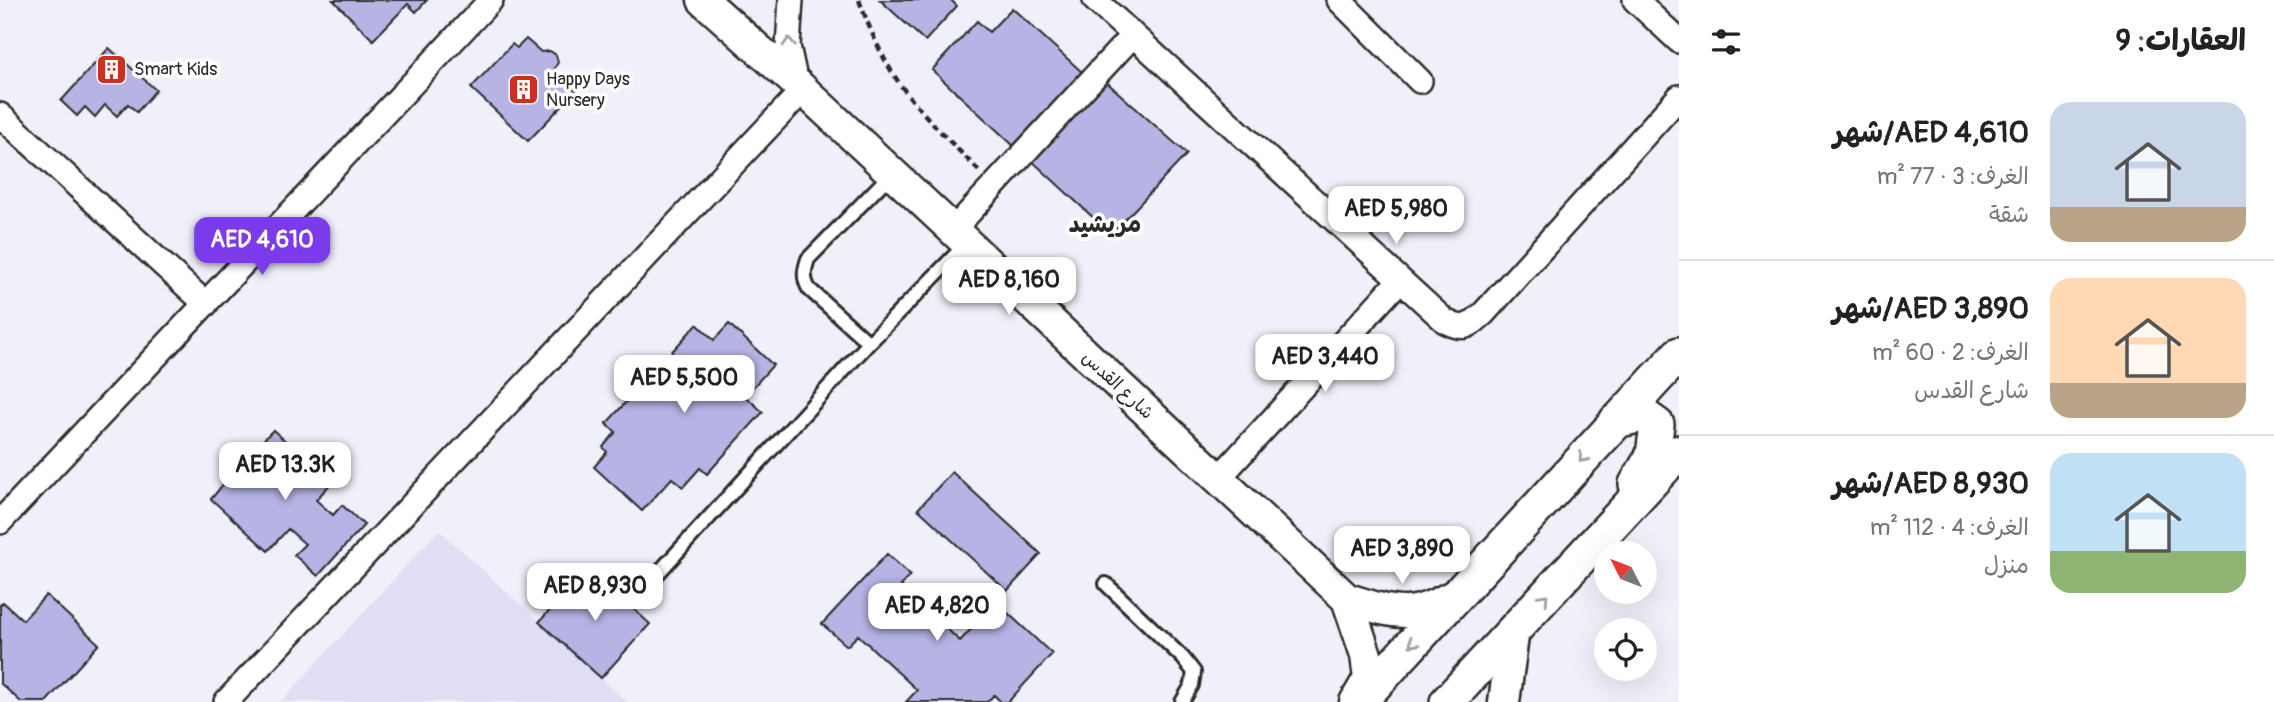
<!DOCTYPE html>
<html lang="ar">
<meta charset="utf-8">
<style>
:root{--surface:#fff;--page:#f2f2f2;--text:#222;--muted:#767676;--line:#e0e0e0;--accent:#7c3aed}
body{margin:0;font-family:Pangolin,"Playpen Sans Arabic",sans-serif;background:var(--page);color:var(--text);direction:rtl;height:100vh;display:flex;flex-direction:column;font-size:26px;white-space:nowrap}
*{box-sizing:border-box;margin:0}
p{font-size:23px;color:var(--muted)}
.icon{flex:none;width:38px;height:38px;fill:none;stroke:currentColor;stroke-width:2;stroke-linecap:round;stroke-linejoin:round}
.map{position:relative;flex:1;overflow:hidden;direction:ltr}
.panel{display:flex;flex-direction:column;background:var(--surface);width:595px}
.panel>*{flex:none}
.needle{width:46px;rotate:312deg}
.buttons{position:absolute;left:1594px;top:541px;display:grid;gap:14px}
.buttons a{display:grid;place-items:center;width:63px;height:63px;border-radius:50%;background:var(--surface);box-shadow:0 7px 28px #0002;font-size:35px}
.price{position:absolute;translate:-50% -60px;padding:0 16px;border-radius:14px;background:#fff;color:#222;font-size:23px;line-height:46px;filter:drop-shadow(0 2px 4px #0008)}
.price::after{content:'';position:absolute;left:50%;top:42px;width:21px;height:16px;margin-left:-10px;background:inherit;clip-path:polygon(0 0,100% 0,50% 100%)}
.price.current{background:var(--accent);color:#fff}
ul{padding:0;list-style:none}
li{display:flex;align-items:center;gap:21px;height:175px;padding:0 28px}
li+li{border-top:2px solid var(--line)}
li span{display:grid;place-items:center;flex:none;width:196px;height:140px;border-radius:21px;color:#555}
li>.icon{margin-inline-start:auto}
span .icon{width:84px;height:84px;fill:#fffc;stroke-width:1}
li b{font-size:30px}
h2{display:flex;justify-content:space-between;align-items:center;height:84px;padding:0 28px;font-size:30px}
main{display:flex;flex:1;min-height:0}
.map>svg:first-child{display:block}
.built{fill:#dfdef4}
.building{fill:#b6b4e5;stroke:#2b2b2b;stroke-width:2}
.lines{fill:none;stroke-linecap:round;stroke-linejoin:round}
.service-casing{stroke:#2b2b2b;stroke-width:18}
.minor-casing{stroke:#2b2b2b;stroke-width:28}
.tertiary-casing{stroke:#2b2b2b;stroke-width:35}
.secondary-casing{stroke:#2b2b2b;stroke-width:38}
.path{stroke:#2b2b2b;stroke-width:4.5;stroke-dasharray:7 5;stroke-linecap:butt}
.service{stroke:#fff;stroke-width:12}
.minor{stroke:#fff;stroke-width:23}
.tertiary{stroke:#fff;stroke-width:30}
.secondary{stroke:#fff;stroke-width:33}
.oneway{stroke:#a0a0a0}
.labels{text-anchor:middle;stroke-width:7;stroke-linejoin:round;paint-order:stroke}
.poi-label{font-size:18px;fill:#2b2b2b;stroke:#fff;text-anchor:start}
.street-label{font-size:18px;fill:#2b2b2b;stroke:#fff}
.district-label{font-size:24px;font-weight:bold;fill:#2b2b2b;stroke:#fff}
</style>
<main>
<section class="panel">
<h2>العقارات: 9<svg class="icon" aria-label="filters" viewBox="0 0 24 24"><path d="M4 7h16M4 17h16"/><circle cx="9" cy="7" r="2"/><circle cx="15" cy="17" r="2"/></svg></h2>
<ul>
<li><span style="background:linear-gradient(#c9d6e8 75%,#b9a48a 0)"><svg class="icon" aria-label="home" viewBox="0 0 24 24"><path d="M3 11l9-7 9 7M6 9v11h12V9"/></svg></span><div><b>AED 4,610/شهر</b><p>الغرف: 3 · 77 m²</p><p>شقة</p></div></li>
<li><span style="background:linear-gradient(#ffd9b3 75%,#b9a48a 0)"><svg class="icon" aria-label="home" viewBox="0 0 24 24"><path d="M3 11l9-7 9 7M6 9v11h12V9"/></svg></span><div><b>AED 3,890/شهر</b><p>الغرف: 2 · 60 m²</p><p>شارع القدس</p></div></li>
<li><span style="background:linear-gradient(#bfe0f5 70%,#8fb573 0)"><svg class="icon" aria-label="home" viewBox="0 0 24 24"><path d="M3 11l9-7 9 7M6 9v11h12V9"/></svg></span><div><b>AED 8,930/شهر</b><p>الغرف: 4 · 112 m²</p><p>منزل</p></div></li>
</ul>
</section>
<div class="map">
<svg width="1679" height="702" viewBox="0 0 1679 702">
<rect width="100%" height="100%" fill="#f0f0fa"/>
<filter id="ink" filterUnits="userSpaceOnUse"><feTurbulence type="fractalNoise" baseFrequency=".0143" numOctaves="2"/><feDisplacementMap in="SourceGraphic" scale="14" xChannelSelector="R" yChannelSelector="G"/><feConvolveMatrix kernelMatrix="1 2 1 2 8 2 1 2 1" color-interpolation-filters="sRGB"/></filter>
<g filter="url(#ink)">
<!-- built -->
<path class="built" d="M439,530l188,172h-346z"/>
<!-- building -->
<path class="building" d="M333,0h94l-11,12 -8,-8 -35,36z
M880,0h71l6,6 -32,35z
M1012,8l71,65 -68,74 -83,-77 45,-49 12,11z
M526,39l15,13 9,-1 6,4 2,7 -4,8 22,21 -48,50 -57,-53 41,-44 5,4z
M109,48l47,42 -19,22 -9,-8 -11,12 -12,-11 -10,12 -10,-10 -8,9 -16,-15z
M1102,78l85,76 -76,80 -81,-75z
M697,324l17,16 15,-16 44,41 -28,31 18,16 -56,62 -7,-6 -17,19 -11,-9 -30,33 -48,-44 13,-15 -4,-5 13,-15 -10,-8z
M273,430l59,52 -16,18 17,15 9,-10 22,20 -46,51 -24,-21 11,-11 -17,-15 -20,22 -57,-52 21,-25 -5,-10 2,-9 7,-6h9l6,4z
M952,472l89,82 -34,37 -89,-82z
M887,554l23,21 -9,11 59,55 36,-39 56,52 -44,48h-7l-7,-7 -7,7h-81l11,-12 -59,-55 -11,11 -25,-22z
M589,568l61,56 -49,54 -62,-56z
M46,595l53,49 -53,58h-25l-21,-19v-78l3,-3 20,18z"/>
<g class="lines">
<defs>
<path id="service" d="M869,343l-60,-54c-6,-11 -5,-18 -1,-30l84,-86
M650,582l219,-239 98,-100
M1106,584l77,74 11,14 -2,13 -10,17"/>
<path id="minor" d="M791,0l-3,46 8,37
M1095,0l350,321c19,10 23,6 38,-7l196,-217
M1339,0l81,81
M1635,0l44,41
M0,115l206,189
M953,230l180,-195
M1218,479l182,-199
M0,522l491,-522
M226,702l577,-612"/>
<path id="tertiary" d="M703,0l93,83 551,516 19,56 3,23 -14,24
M1347,599c19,5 40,14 60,13 18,-1 38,-12 53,-20
M1504,702l10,-73"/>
<path id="secondary" d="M1616,421l27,-6 14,10 -4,30 -17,29
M1359,702l320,-348
M1447,702l232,-250"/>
</defs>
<!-- service casing -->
<use href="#service" class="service-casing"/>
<!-- minor casing -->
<use href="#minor" class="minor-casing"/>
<!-- tertiary casing -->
<use href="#tertiary" class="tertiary-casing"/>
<!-- secondary casing -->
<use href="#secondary" class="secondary-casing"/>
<!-- path -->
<path class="path" d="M859,0c11,30 24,61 43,87 22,30 51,57 77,84"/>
<!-- service -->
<use href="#service" class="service"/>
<!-- minor -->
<use href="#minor" class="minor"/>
<!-- tertiary -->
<use href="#tertiary" class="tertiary"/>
<!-- secondary -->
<use href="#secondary" class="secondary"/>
</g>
<!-- one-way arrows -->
<defs><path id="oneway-chevron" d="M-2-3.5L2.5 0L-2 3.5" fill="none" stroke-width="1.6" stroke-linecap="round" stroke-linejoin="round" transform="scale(1.75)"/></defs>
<g class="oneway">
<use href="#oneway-chevron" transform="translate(789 42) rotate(-93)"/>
<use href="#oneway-chevron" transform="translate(1583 458) rotate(132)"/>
<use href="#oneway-chevron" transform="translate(1544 598) rotate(-47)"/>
<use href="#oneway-chevron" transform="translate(1413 643) rotate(133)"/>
</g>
</g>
<!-- icons -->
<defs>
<symbol id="building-square" viewBox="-11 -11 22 22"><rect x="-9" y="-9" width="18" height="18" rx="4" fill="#c8321e" stroke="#fff"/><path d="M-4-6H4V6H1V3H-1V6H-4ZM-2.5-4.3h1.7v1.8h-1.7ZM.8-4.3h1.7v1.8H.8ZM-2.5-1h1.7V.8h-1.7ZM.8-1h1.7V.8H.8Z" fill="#fff"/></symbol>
</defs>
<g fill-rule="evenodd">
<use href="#building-square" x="94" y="52" width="35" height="35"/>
<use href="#building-square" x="506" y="72" width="35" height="35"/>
</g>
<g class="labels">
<!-- poi labels -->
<g class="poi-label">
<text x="134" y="75">Smart Kids</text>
<text x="546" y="85">Happy Days<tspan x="546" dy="21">Nursery</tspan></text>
</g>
<!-- street labels -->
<g class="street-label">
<text transform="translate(1118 385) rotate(43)" y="6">شارع القدس</text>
</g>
<!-- district labels -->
<g class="district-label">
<text x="1105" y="232">مريشيد</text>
</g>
</g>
</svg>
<div class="buttons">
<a><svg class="needle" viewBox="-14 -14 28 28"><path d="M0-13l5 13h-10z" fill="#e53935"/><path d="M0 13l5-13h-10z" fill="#767676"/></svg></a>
<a><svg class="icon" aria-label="locate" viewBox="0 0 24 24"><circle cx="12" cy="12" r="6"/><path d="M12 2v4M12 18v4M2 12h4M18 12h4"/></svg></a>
</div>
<b class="price" style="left:1396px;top:246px">AED 5,980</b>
<b class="price current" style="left:262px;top:277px">AED 4,610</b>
<b class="price" style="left:1009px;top:317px">AED 8,160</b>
<b class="price" style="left:1325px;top:394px">AED 3,440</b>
<b class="price" style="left:684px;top:415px">AED 5,500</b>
<b class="price" style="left:285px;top:502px">AED 13.3K</b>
<b class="price" style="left:1402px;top:586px">AED 3,890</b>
<b class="price" style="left:595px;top:623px">AED 8,930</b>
<b class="price" style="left:937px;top:643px">AED 4,820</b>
</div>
</main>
